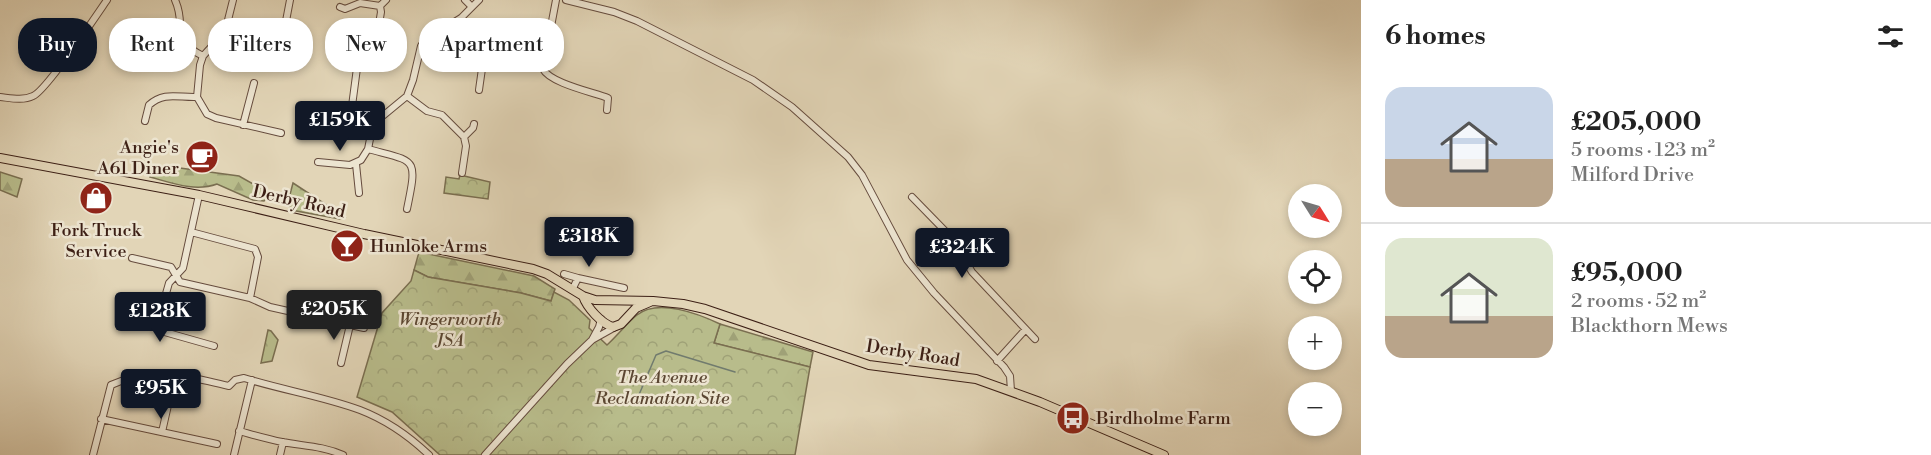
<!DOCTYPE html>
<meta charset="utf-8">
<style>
:root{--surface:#fff;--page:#f2f2f2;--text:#222;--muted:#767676;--line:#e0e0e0;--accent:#111827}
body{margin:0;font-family:"Libre Bodoni",serif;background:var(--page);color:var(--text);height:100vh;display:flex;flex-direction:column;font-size:22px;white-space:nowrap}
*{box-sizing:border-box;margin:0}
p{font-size:20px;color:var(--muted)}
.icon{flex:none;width:33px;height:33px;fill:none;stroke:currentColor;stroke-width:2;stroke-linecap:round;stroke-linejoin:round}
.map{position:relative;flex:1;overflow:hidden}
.sheet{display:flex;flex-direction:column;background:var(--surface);width:570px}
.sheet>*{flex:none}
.guide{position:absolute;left:18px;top:18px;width:570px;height:54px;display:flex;gap:12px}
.needle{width:39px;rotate:127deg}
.controls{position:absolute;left:1288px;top:184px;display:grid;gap:12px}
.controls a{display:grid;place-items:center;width:54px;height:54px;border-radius:50%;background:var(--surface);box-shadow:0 3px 9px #0003;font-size:30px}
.price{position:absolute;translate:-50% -51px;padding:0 14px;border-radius:6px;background:var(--accent);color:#fff;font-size:20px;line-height:39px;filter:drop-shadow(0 2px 3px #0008)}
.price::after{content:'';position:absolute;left:50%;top:36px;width:18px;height:14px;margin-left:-9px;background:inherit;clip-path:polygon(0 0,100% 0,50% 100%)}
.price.active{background:#222;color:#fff}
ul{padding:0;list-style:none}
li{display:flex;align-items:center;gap:18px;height:150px;padding:0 24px}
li+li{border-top:2px solid var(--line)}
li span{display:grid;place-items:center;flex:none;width:168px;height:120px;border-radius:18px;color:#555}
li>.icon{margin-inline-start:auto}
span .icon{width:72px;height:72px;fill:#fffc;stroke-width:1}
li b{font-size:26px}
h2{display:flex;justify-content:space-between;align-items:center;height:72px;padding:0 24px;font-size:26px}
.tag{padding:0 21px;border-radius:24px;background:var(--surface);box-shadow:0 3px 9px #0003;font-size:21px;line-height:54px}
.tag.active{background:var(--accent);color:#fff}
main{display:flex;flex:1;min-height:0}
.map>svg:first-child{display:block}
.forest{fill:url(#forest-firs);stroke:#7a6e50;stroke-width:1.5}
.park{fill:url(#park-crowns);stroke:#7a6e50;stroke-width:1.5}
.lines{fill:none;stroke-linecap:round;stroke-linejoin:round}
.stream{stroke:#717b6e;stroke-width:1.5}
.minor-casing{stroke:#664c3e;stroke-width:8}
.highway-casing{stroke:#3c1f15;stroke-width:10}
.minor{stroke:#ece4d0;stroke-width:6}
.highway{stroke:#e2d5b7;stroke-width:8}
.labels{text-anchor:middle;stroke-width:5;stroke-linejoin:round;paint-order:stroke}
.poi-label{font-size:18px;fill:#3c1f15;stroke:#ece4d0;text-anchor:start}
.street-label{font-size:18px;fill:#3c1f15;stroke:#ece4d0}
.park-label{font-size:18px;font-style:italic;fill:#5b4632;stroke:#ece4d0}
</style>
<main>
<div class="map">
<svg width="1361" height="455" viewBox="0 0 1361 455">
<defs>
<pattern id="forest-firs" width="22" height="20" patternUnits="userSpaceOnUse" patternTransform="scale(1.5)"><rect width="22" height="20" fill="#b8bc8b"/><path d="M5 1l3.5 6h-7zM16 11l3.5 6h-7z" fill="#9fa177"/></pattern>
<pattern id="park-crowns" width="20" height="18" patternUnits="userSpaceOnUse" patternTransform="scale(1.5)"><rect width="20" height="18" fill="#b8bc8b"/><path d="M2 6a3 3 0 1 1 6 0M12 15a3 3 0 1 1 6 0" fill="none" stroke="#9fa177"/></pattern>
</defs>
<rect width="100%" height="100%" fill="#e2d5b7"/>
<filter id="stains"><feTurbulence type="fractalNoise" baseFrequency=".00333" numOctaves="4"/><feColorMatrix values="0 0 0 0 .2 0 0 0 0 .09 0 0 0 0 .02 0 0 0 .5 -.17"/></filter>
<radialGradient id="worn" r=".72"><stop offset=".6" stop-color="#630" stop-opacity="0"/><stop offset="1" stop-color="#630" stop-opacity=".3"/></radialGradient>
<!-- forest -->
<path class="forest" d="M165,166l74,10 32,18 -7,7 -11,-1 -36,-16c-22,8 -45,-1 -67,-7l3,-9z
M0,172l22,7 -5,18 -17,-7z
M293,183l52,34 -5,2 -49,-9 -3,-8z
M419,252l115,24 21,13 -4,12 -30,-8 -93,-16 -14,-7z
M720,324l93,28 -3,15 -96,-24z"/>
<!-- park -->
<path class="park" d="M460,175l30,7 -2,17 -44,-6 2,-16 13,2z
M414,270l14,7 93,16 30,8 3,-9 15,8 21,20 -1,8 18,17c10,-9 21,-23 30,-30 21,-17 62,-1 83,9l-6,19 96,24 -15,88h-355l-48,-43 -35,-15 25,-84 29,-32z
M268,330l3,1 7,9 -6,21 -11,2z"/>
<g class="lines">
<!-- stream -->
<path class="stream" d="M638,397l18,-42 10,-4 69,21"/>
<defs>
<path id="minor" d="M175,0c13,28 -8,38 28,56
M233,0l-8,32 -22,24 -3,9 -3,32 10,17 9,4 65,15
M465,0l7,7
M556,0l-13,69c7,14 49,23 65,29l-1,12
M566,0l48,12 23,9 116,59 39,27 56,50 14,18 45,85 27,33 70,74 6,9 1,15
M340,7l5,2 15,-6 20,3 6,-6
M461,18c28,28 23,34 18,72
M286,21l4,-21
M378,30l3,-18 -1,-6
M225,32l26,11 41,7
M480,38l13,-10
M357,68l4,-9
M407,96l20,15 15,4 22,22
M0,97c10,1 23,4 33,-1 13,-5 63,-80 74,-96
M352,106l5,7 16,11
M326,111l26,-5 5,-38 -17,-3
M145,121l4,-16c15,-14 30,-7 48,-8
M243,125l11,-42
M368,149c48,13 50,7 39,60
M318,162l32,3 11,-5 7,-11 5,-25 34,-28 6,-16 8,-34 4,-6 36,-22 18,-18
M356,164l3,29
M462,173l4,-27 -2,-9 9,-9 1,-4
M199,195l-16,73 -14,15 -12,42 4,6 53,15
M912,197l39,40 21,35 63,67
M191,232l64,17 3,8 -8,41
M132,258l39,9 9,15 70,16 20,9 94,21
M564,274l14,4
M572,290l6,-12 46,10
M139,319l18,6
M592,340l25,-14
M997,361l28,-31
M341,363l9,-38
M101,419l116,25
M239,431c15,4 29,8 43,11 21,4 41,4 61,13
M162,432l13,-58
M93,455l18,-70c46,-21 71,-9 118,1l6,-6 9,-2c38,12 78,18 116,32 26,10 49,26 69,45
M234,455l18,-75
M280,455l3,-13
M485,455l82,-91 25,-24 7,-13 2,-8"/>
<path id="highway" d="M0,158l199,37 165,39 169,35 14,5 36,22 12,4 58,1 30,3 22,5 164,56 107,14 64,23 124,53
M583,296c4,12 19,28 30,31l8,-3 15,-16 14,-6"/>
</defs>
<!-- minor casing -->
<use href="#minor" class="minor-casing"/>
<!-- highway casing -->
<use href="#highway" class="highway-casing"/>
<!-- minor -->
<use href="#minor" class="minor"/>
<!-- highway -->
<use href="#highway" class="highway"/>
</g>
<!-- icons -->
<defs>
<symbol id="cafe-disc" viewBox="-11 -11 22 22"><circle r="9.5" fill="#8f2418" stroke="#ece4d0"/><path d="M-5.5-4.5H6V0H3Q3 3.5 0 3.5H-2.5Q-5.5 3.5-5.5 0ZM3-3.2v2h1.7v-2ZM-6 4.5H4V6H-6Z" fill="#fff"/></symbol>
<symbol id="shop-disc" viewBox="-11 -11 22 22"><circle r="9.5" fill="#8f2418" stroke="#ece4d0"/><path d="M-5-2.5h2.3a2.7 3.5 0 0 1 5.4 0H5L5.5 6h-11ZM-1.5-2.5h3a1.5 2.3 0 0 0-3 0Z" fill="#fff"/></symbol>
<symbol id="bar-disc" viewBox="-11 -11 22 22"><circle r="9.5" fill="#8f2418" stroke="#ece4d0"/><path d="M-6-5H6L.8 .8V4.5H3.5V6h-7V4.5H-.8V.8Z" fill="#fff"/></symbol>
<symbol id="bus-disc" viewBox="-11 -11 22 22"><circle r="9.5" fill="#8f2418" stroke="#ece4d0"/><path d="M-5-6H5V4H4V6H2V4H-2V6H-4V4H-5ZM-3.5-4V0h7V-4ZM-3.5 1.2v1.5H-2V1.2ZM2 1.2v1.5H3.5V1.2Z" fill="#fff"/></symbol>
</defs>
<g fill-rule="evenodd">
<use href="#cafe-disc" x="183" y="138" width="38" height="38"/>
<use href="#shop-disc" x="77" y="179" width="38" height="38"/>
<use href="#bar-disc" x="328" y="227" width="38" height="38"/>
<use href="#bus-disc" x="1054" y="399" width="38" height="38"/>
</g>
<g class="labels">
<!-- poi labels -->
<g class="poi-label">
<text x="179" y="153" text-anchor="end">Angie's<tspan x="179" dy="21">A61 Diner</tspan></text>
<text x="96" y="236" text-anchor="middle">Fork Truck<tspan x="96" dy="21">Service</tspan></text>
<text x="370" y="252">Hunloke Arms</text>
<text x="1096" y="424">Birdholme Farm</text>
</g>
<!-- street labels -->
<g class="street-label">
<text transform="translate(299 201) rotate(13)" y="6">Derby Road</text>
<text transform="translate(913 353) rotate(9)" y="6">Derby Road</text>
</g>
<!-- park labels -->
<g class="park-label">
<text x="450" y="325">Wingerworth<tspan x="450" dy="21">JSA</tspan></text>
<text x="662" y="383">The Avenue<tspan x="662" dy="21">Reclamation Site</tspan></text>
</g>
</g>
<rect width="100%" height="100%" filter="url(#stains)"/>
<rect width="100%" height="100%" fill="url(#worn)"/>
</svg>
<div class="controls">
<a><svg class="needle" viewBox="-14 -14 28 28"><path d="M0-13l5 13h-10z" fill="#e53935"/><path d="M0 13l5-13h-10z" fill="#767676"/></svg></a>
<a><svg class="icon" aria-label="locate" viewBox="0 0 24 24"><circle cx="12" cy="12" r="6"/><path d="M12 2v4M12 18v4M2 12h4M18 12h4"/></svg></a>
<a>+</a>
<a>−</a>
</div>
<b class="price" style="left:340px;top:152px">£159K</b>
<b class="price" style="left:589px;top:268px">£318K</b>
<b class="price" style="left:962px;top:279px">£324K</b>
<b class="price active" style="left:334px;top:341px">£205K</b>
<b class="price" style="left:160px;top:343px">£128K</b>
<b class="price" style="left:161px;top:420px">£95K</b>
<div class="guide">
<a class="tag active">Buy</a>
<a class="tag">Rent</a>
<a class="tag">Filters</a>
<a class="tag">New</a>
<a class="tag">Apartment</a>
</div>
</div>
<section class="sheet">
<h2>6 homes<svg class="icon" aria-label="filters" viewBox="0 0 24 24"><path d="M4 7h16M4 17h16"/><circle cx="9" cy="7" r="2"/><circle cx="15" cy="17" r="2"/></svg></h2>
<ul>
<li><span style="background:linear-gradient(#c9d6e8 60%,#b9a48a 0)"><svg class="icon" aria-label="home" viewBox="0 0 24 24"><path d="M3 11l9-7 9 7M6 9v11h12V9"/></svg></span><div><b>£205,000</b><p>5 rooms · 123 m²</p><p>Milford Drive</p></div></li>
<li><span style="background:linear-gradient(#dfe7d0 65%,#b9a48a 0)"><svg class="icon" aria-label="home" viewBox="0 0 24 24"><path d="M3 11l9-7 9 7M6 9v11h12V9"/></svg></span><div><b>£95,000</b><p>2 rooms · 52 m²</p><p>Blackthorn Mews</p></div></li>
</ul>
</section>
</main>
